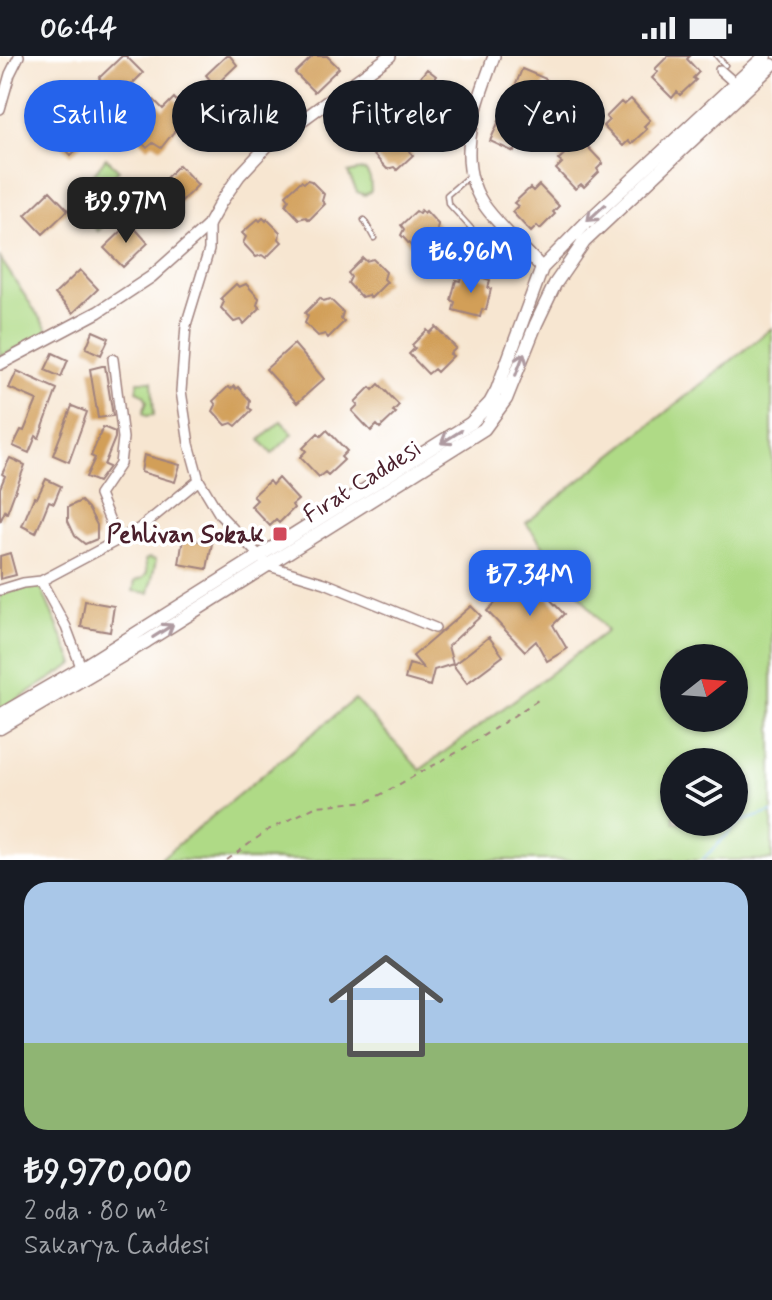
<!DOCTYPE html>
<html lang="tr">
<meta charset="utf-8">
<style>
:root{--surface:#171b24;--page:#20242c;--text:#f1f3f6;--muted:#9ea1a6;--line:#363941;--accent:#2563eb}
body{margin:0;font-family:Mynerve,sans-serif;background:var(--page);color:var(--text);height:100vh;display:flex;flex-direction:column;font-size:30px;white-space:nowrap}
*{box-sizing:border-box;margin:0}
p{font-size:26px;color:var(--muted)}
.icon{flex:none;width:44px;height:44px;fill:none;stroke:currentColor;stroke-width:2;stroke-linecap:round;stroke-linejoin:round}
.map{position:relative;height:804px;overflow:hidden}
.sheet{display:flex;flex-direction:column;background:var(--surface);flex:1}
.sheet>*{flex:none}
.guide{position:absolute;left:24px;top:24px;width:724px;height:72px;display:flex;gap:16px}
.needle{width:52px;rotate:73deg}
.fabs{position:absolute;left:660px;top:588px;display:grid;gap:16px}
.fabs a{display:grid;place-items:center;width:88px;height:88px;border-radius:50%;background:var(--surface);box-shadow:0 2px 6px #0004;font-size:40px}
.price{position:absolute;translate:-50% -68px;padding:0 18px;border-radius:16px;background:var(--accent);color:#fff;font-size:26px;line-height:52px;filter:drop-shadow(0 2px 4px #0008)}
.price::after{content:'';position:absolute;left:50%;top:48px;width:24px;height:18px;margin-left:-12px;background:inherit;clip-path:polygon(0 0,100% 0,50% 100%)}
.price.selected{background:#222;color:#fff}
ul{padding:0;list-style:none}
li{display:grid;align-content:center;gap:16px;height:424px;padding:0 24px}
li+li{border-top:2px solid var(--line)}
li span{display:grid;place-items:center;height:248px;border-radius:24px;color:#555}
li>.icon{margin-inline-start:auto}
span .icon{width:144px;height:144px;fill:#fffc;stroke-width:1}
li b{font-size:34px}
.tag{padding:0 28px;border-radius:36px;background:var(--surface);box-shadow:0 2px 6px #0004;font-size:28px;line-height:72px}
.tag.selected{background:var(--accent);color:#fff}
.status{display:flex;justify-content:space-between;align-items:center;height:56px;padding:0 40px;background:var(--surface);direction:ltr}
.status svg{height:22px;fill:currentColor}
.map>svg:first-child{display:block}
.green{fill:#afda86;stroke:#7c7c58;stroke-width:2;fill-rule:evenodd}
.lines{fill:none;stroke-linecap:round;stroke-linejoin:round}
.stream{stroke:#7dbaf0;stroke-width:2}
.building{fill:#d29f58}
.service-casing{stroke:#a0827e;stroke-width:7}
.minor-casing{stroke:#a0827e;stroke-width:12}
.tertiary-casing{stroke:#a0827e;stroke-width:14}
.secondary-casing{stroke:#a0827e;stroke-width:15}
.path{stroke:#a0827e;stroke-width:2;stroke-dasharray:6 6;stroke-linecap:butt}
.service{stroke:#fff;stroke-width:4}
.minor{stroke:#fff;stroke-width:9}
.tertiary{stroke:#fff;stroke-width:11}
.secondary{stroke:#fff;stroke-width:12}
.oneway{stroke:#ae9aa0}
.poi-dot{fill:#d1495b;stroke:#fff;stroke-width:3}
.labels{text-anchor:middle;stroke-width:7;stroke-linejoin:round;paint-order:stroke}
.street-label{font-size:24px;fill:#4a1f2b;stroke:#fff}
.poi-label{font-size:24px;font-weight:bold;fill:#4a1f2b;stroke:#fff;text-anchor:end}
</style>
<div class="status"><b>06:44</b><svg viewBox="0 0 49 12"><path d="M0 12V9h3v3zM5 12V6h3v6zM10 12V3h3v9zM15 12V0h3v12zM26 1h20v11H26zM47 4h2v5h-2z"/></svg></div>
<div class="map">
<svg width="772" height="804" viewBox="0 0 772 804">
<rect width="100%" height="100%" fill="#fff"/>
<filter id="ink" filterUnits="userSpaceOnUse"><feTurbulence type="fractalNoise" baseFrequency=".0125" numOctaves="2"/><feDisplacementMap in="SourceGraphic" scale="16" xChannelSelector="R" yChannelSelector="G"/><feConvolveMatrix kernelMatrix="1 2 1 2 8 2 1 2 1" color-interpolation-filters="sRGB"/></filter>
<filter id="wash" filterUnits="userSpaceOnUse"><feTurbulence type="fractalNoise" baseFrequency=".006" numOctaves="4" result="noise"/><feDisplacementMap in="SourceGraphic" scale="32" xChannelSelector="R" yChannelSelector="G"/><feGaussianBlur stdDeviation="1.8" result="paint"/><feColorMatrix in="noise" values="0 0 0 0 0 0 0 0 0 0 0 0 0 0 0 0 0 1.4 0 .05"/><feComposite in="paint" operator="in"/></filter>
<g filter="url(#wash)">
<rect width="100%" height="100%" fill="#f7e6d1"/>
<!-- green -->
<path class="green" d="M106,102l13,12 -20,22 -11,-11z
M361,114l5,1 4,7 1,13 -6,4 -8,-3 -9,-19z
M106,139l14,13 -22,23 -12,-13z
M0,202l49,74 -49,25z
M772,272v532h-613l196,-161 65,71 187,-139 -81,-108zM674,602h60v60h-60zM674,706h60v60h-60z
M137,325h15l2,34 -8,1 -3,-3 4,-12 -3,-6 -7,-4z
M281,365l12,13 -21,20 -12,-14z
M149,502l7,2 -7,33 -16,-2 2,-10 8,-3 4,-5 -2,-13z
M39,527l35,81 -74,46v-115z"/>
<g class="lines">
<!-- stream -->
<path class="stream" d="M702,804l38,-38 32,-10"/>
</g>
<g id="blocks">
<!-- building -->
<path class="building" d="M122,0h4l17,17 -25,25 -19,-20z
M226,0h4l7,9 -22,21 -9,-11z
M313,0h14l12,12 -25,24 -19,-19z
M668,0h22l-3,3 12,13 -6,6 3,2 -16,15 -3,-3 -5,6 -20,-20 6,-6 -3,-3z
M427,13l9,7 -4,5 29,24 -24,25 -20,-19 18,-19 -16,-13z
M522,13l24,10 -12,28 -23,-10z
M258,35l19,19 -26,25 -18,-20z
M174,42l14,16 -27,34 -8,-5 -6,5 -20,-21 27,-27 9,9z
M631,43l19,21 -6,6 3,3 -16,15 -3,-3 -5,5 -20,-20 6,-6 -3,-3 15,-15 3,3z
M78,55l18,20 -25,24 -18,-19z
M502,58l24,10 -12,28 -24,-11z
M389,75l3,2 7,-2 13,13 -2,8 3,3 -16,15 -3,-3 -7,2 -13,-14 3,-6 -3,-4z
M583,86l20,21 -6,6 2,3 -15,15 -3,-3 -6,5 -19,-20 6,-6 -4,-3 16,-15 3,3z
M179,109l19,20 -25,24 -19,-19z
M307,124l4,1 13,13 -2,7 3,3 -16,16 -3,-3 -7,2 -13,-14 3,-6 -3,-4 15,-14 3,2z
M539,129l20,21 -6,6 2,2 -15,15 -3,-3 -6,6 -19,-20 6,-6 -4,-3 16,-15 3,3z
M50,135l18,19 -25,24 -18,-19z
M421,154l3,3 2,-2 12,13 -1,7 3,3 -16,16 -3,-3 -7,2 -13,-14 3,-6 -3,-4 15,-14 3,2z
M263,162l3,3 1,-2 13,13 -1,7 3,3 -16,16 -4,-3 -6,2 -13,-14 3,-6 -4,-4 16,-14 2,2z
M130,167l18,20 -25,24 -19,-19z
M363,202l3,3 7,-2 13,13 -2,7 3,3 -16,16 -3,-3 -7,2 -13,-14 3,-6 -3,-4z
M80,214l18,19 -25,24 -18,-19z
M462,216l28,8 -2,8 3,1 -5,21 -4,-1 -2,8 -27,-7 2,-8 -4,-2 5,-20 4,1z
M236,228l3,3 7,-3 13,14 -2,7 3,3 -16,16 -3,-4 -7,2 -13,-14 3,-6 -3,-4z
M320,242l3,3 7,-2 13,13 -2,7 3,3 -16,16 -3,-4 -7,2 -13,-13 3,-7 -3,-3z
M436,271l20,21 -6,6 3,2 -16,16 -3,-3 -6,5 -19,-20 6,-6 -3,-3 15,-15 3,3z
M93,275l16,7 -8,17 -15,-7z
M294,288l30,35 -27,24 -31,-34z
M53,297l15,7 -7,17 -16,-7z
M102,310h3l8,50 -15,2 -8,-49z
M17,315l40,18 -18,49 -3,-2 -7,17 -16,-7 8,-16 3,1 13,-31 -28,-12z
M379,328l20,21 -6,6 3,2 -16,15 -3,-3 -6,6 -19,-20 6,-6 -3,-3 15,-15 3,3z
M234,330l2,3 2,-2 12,13 -1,8 3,2 -16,16 -4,-3 -6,2 -13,-14 3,-6 -3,-4 15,-14 3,2z
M72,350l15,6 -18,50 -16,-7z
M103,371l12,5v6l-11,27 5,2 -11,15 -12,-5 9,-19 -4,-2z
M327,374l20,21 -6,6 3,3 -16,15 -3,-3 -6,5 -19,-20 6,-6 -3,-3 15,-15 3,3z
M144,399l36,10 -5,17 -34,-10z
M10,402l15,7 -18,48 -2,-2 -5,11v-34l5,-12 -3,-2z
M278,422l20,22 -6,5 2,3 -15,15 -3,-3 -6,6 -19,-20 6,-6 -4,-4 16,-15 3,4z
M46,423l15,7 -7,17 -5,-2 -13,32 -14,-7 12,-29 3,1z
M81,445l7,7 9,17v14l-12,5 -10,-8 -7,-15v-14z
M183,482l29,5 -5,26 -28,-5z
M10,497l6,22 -16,4v-23z
M526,518l38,40 -11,11 14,24 -20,12 -11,-20 -11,10 -38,-40z
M85,545l29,5 -4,26 -29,-5z
M471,550l10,10 -33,30 5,18 -19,6 -4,16 -25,-7 4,-15 14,4 -10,-12z
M489,581l14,19 -36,27 -14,-18z"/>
</g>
</g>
<g filter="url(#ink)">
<use href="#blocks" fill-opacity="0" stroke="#a0827e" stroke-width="2"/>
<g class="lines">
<defs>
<path id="service" d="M717,0l8,9
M469,120l-22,19 1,8 32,35 8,-1 10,-9
M364,164l10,18"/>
<path id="minor" d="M720,14l18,16
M0,53l10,-35 9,-18
M209,168v26l-23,75 -5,66 8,53 10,36 21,35 49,51 56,17 110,45
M113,303l10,79 -3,26 -21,31 19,45
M41,525l25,46 17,45
M0,534l23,-7 18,-2 77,-41 22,-12 59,-48"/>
<path id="tertiary" d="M494,0c-17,48 -43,107 -7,153 16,21 37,39 55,59
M0,308l98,-52 53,-35 56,-50 14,-25 18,-26 29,-31 122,-89"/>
<path id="secondary" d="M0,659l81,-47 390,-245 19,-20 7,-13 45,-122 44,-45 179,-167
M0,672l147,-87 337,-212 22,-30 30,-75 19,-40 29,-42 188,-177"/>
</defs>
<!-- service casing -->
<use href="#service" class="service-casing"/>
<!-- minor casing -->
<use href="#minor" class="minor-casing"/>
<!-- tertiary casing -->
<use href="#tertiary" class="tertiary-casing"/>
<!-- secondary casing -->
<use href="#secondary" class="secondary-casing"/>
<!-- path -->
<path class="path" d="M227,804l41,-30 49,-24 52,-5 94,-52 75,-49"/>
<!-- service -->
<use href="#service" class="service"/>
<!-- minor -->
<use href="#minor" class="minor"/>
<!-- tertiary -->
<use href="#tertiary" class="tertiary"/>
<!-- secondary -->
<use href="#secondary" class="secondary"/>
</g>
<!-- one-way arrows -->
<defs><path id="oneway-shaft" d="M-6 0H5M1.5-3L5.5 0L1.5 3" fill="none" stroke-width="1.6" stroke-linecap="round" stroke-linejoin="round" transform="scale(2)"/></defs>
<g class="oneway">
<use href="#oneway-shaft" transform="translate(596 157) rotate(137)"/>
<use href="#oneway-shaft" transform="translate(520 308) rotate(-69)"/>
<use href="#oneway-shaft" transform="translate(451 381) rotate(148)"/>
<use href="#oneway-shaft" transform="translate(163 575) rotate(-32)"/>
</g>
</g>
<!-- markers -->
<rect class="poi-dot" x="272" y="470" width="16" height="16" rx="4"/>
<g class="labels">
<!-- street labels -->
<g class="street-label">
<text transform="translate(362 425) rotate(-32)" y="8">Fırat Caddesi</text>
</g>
<!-- poi labels -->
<g class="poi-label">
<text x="264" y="486">Pehlivan Sokak</text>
</g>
</g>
</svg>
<div class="fabs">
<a><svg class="needle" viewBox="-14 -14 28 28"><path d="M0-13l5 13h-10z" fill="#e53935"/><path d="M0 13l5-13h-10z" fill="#9ea1a6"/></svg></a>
<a><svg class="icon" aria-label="layers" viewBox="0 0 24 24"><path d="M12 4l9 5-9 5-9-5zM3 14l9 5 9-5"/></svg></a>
</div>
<b class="price selected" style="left:126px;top:189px">₺9.97M</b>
<b class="price" style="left:471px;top:239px">₺6.96M</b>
<b class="price" style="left:530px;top:562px">₺7.34M</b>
<div class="guide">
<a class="tag selected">Satılık</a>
<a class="tag">Kiralık</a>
<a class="tag">Filtreler</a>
<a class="tag">Yeni</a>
</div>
</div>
<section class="sheet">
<ul>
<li><span style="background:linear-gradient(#a9c7e8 65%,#8fb573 0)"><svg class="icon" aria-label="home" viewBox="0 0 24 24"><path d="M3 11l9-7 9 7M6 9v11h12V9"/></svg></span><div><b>₺9,970,000</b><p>2 oda · 80 m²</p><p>Sakarya Caddesi</p></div></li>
</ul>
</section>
